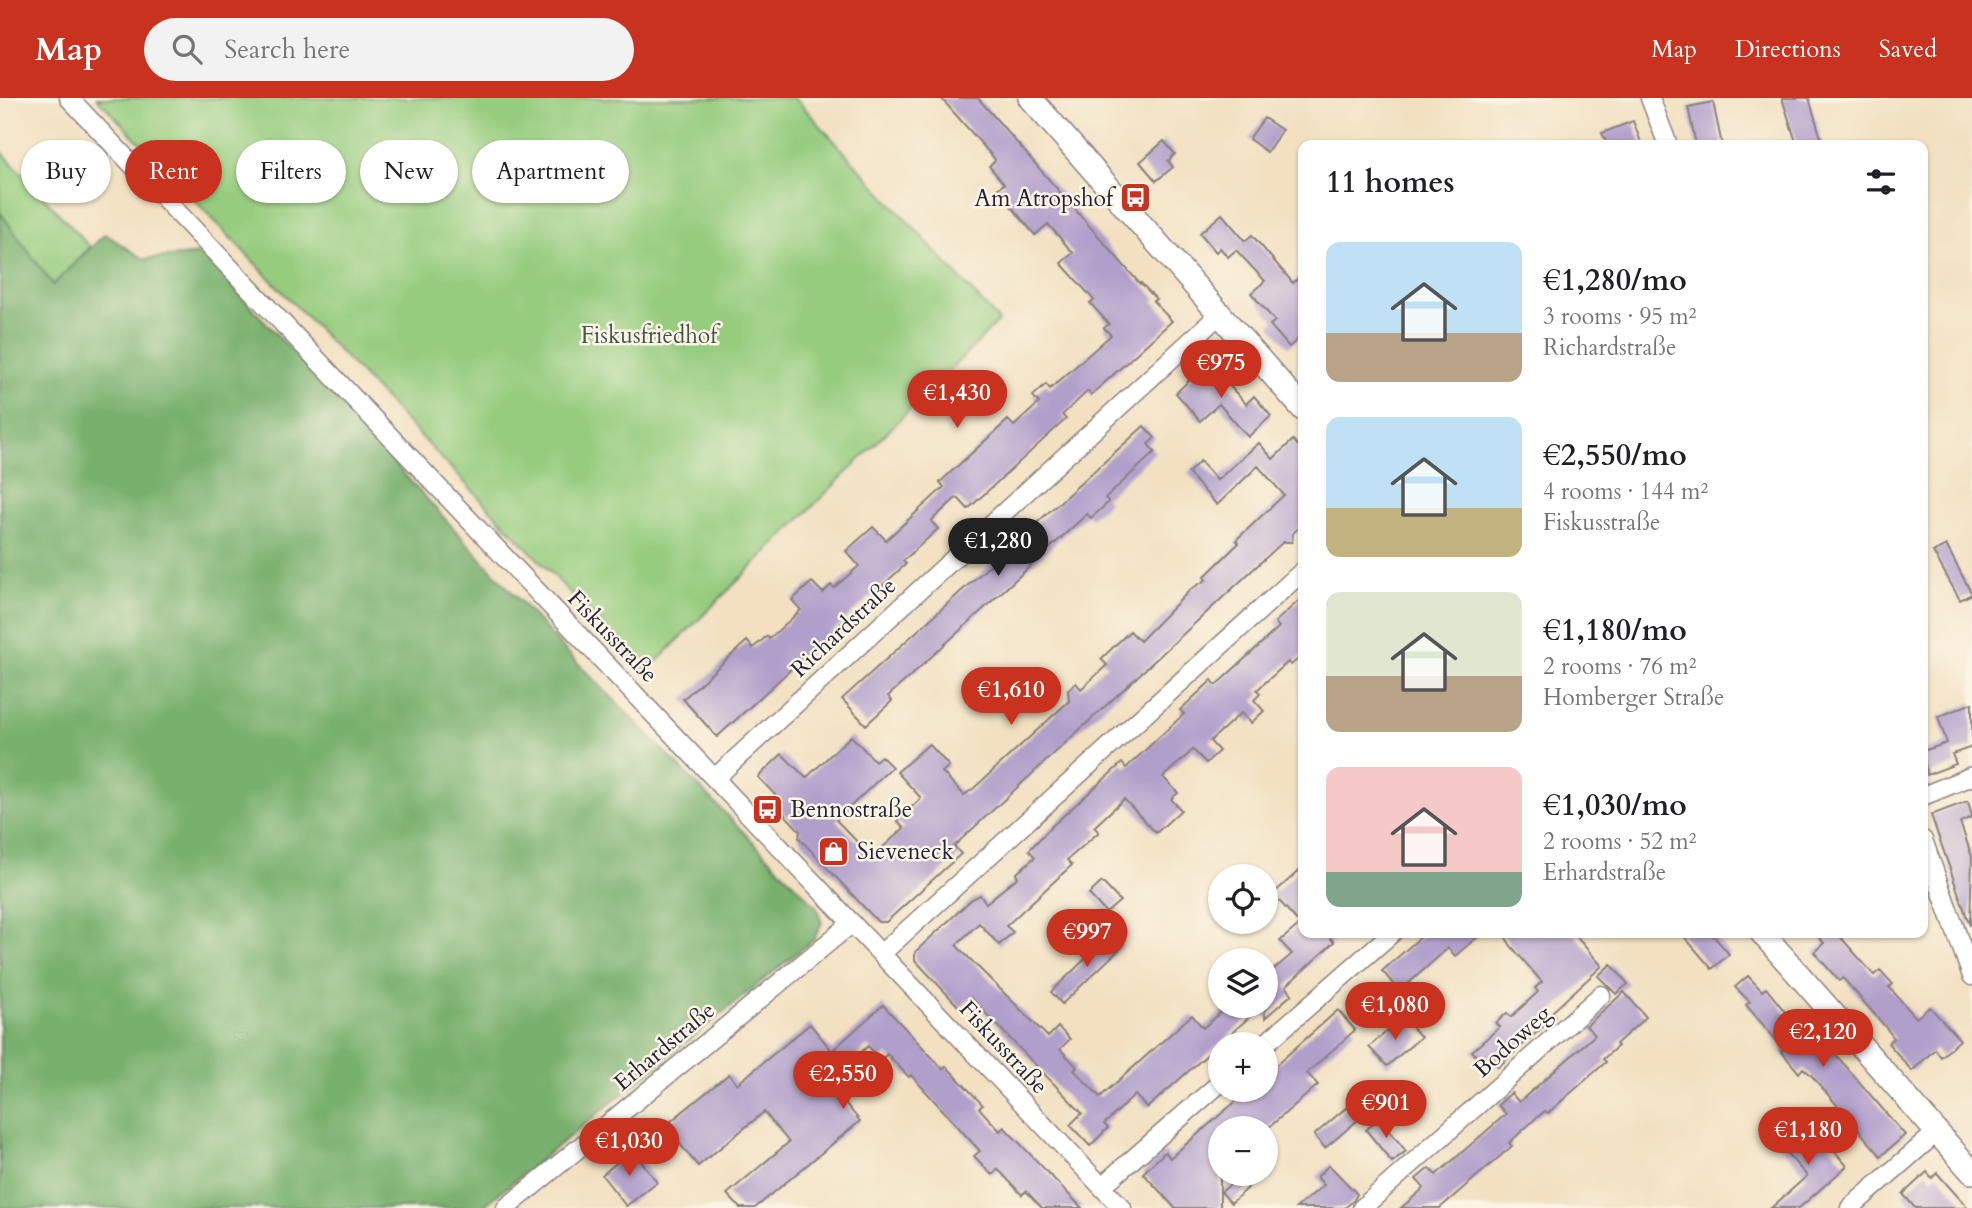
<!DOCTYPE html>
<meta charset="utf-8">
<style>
:root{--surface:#fff;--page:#f2f2f2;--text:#202124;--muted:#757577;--accent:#c8321e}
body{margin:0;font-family:Cardo,serif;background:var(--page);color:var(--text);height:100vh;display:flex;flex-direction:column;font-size:26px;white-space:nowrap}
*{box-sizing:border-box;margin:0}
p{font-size:23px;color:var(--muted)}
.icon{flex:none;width:38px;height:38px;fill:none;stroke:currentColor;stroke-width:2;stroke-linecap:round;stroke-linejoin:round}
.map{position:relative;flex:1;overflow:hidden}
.details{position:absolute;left:1298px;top:42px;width:630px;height:798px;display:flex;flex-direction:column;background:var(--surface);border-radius:14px;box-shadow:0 2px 5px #0004}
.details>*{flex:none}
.banner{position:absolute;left:21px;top:42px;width:665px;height:63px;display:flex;gap:14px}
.buttons{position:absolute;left:1208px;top:766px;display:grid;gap:14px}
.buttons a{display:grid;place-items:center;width:70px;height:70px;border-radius:50%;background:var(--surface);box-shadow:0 2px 5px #0004;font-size:35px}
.price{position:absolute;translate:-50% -60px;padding:0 16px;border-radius:24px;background:var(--accent);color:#fff;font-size:23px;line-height:46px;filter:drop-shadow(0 2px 4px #0008)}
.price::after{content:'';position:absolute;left:50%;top:42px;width:21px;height:16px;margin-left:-10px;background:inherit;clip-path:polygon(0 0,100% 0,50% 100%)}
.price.current{background:#222;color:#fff}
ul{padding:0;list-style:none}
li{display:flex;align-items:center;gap:21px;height:175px;padding:0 28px}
li span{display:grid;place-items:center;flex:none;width:196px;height:140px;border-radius:14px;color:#555}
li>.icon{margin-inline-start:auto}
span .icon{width:84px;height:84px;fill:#fffc;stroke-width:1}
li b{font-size:30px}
h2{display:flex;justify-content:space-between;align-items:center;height:84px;padding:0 28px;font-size:30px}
.pill{padding:0 24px;border-radius:32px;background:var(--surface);box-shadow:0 2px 5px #0004;font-size:24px;line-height:63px}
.pill.current{background:var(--accent);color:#fff}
header{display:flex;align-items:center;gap:42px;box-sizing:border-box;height:98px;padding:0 35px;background:var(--accent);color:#fff}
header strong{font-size:33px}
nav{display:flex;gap:38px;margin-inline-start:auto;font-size:24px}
.search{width:490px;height:63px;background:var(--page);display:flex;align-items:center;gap:18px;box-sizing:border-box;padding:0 24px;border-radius:38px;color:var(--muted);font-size:26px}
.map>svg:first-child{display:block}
.green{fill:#95cc7e;stroke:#5c775c;stroke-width:2}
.forest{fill:#78b06d;stroke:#4d6954;stroke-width:2}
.building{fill:#b09ecb}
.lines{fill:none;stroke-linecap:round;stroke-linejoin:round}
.minor-casing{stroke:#8a817e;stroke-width:21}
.tertiary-casing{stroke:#8a817e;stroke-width:26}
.minor{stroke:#fff;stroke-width:18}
.tertiary{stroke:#fff;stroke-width:23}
.labels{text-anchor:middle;stroke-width:5;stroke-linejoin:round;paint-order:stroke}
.poi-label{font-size:23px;fill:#22223b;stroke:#fcf5e5;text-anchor:start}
.park-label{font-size:23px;fill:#44554f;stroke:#fcf5e5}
.street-label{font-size:23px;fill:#22223b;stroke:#fcf5e5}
</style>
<header>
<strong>Map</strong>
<div class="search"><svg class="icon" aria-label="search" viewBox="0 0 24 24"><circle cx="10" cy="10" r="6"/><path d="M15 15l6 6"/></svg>Search here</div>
<nav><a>Map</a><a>Directions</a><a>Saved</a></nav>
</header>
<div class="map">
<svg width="1972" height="1110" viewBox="0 0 1972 1110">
<rect width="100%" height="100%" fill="#fcf5e5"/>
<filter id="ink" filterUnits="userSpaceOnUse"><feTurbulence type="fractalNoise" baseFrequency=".0143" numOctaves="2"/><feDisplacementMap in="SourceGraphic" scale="14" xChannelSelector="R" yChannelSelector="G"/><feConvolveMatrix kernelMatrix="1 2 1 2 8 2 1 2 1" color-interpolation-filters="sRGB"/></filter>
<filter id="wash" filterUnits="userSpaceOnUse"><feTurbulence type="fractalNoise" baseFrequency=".00686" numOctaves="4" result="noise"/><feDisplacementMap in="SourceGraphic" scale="28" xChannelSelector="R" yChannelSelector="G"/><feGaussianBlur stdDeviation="1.57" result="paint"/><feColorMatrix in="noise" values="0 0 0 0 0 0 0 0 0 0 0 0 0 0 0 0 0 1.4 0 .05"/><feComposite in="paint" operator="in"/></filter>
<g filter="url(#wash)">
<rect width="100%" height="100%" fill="#f2e0c1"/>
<!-- green -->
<path class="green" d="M97,0h698l204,223 -353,351z
M0,52l90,97 -37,38 -53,-73z"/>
<!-- forest -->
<path class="forest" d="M0,114l53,73 52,-51 39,25 59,-5 359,393 254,259 6,16 -8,17 -333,269h-481z"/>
<g id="blocks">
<!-- building -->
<path class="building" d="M941,0h37l162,186 1,-1 15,16 -3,2 19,20 -81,74 -3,-4 -26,24 4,4 -98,90 -10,-11 -3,1 -24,22 7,8 -35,32 3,3 -189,173 -34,-38 64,-58 6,7 14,-12 2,3 32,-29 -9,-10 20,-18 11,11 8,-8 3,3 25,-22 -13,-15 27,-24 13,13 58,-53 -4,-5 68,-62 6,6 25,-23 -6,-7 13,-12 4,5 61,-54 -7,-7 5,-4 -19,-21 4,-3 -33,-37 12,-10 -25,-29 -13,11 -38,-46 7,-5 -15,-18 6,-5 -1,-3z
M1782,0h27l14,47h-26z
M1713,4l9,43h-26l-8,-38z
M1264,20l18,12 -15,22 -18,-13z
M1633,23l9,24h-35l-5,-12z
M1164,43l11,13 -7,7 5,6 -17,14 -16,-19z
M1222,116l23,27 7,-6 41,48 11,-10v61l-15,13 -19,-22 5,-4 -24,-28 14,-12 -29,-31 -8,7 -8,-9 -4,4 -16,-19z
M1208,264l38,42 8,-8 17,20 -23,21 -29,-33 -19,17 -24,-28z
M1144,328l11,12 -7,6 7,8 -50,46 4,4 -18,16 -4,-4 -181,166 -18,16 4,5 -26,24 -24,-26z
M1293,342l11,12v71l-11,10 -1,9h-9l-24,22 -305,282 7,8 -75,68h-8l-79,-84 1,-7 -22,-24 5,-4 -25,-26 24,-23 24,24 45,-42 24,25 6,-5 11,11 -56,53 36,37 32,-29 -7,-7 24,-23 -24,-26 32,-28 20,22 -7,6 22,23 9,-6 96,-88 -1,-11 8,-7 5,6 26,-24 -6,-6 29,-28 10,10 51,-52 15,-9 -2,-3 35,-34 -3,-3 48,-45 -26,-29 -41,39 -29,-32 12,-12 17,19 42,-37 14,16z
M1946,447l26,49 -12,6 -27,-48z
M1304,498v58l-13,11 -3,-3 -31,28 3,4 -6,6 10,11 -13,12 -10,-10 -31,28 9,10 -13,12 -13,-13 -30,27 15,16 -7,6 10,11 -25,23 -32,-34 -30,28 5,5 -32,28 5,5 -66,61 7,6 -14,13 -20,-22 -23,22 92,92 10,-10 12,12 -10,10 17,18 -3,3 26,27 92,-82 11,13 25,-22h34l-115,102 -12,-13 -31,29 4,4 -18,18 -20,-21 12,-12 -111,-115 -11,10 -45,-48v-8l57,-53 8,-4 6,8 32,-26 -2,-3 19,-17 -6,-7 23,-24 70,-63 4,5 30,-28 28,-26 -4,-4 32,-30 4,5 35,-32 28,-26 -4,-5z
M1972,605v44l-20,7 4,10 -29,11 -4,-24 24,-8 -9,-26z
M1968,703l4,16 -12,5 12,35 -2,69 -39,-111z
M1304,768v67h22l8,9 -48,44 6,8 -27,24v-41l27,-23 -12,-13 20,-17 -27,-30z
M1102,784l18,19 -14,12 -17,-19z
M1425,835h57l-27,23 -7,-8 -48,43 -18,-20z
M1503,835h70l29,33 -50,46 3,4 -57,51 -8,-9 -7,6 -11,-13 28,-24 -4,-4 11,-10 4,4 27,-25 -3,-4 7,-6 -31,-36z
M1681,835h30l18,21 -17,15z
M1815,835h22l37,42 6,-5 13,14 -4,3 27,31 14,-11 30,33 -19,17 -6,-8 -23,22 -24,-28 6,-5 -11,-14 -40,-46 -4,3 -25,-29 10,-9z
M1111,836l12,12 -61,58 -11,-12z
M1611,866l17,20 -12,10 -18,-18z
M1748,878l14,15 4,-3 36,45 9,-7 94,109 -24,21 -70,-81 -8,-7 -4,5 -18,-22 3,-2 -38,-44 4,-3 -15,-15z
M1624,894l22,25 -30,27 2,2 -15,13 3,3 -58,51 -3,-2 -11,9 -25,23 3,3 -72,62h-39l23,-20 -8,-9 13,-11 7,7 70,-61 -8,-9 13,-12 8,9 76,-67 -9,-9z
M883,907l60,64 3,-3 37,39 -4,3 21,23 4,-4 78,81h-40l-16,-17 -4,4 -24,-26 -6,6 -18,-19 6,-5 -69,-76 -2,2 -22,-23 -6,6 -13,-14 -40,36 32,39 -105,87h-15l-13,-14 62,-52 -25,-30 -66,54 -33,-40 64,-52 8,10 73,-60 22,27z
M1338,912l17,20 -48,43 11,12 -51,44h-47v79h-45l-32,-35 22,-21 5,6 79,-68h16v-15z
M1403,919l18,20 -34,29 -18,-19z
M1347,1009l11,13 -33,28 -11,-13z
M1379,1020l27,33 -14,11 -26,-32z
M1781,1025l25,29 17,-14 24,28 -48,42h-28l36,-32 -38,-43z
M632,1052l25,32 -31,24 -24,-31z
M1329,1067l28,29 -3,6 -9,8h-49l28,-23 -7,-8z
M1927,1074l5,6 5,-5 31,35h-53l-12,-14z
M1239,1080l9,10 -17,15 -10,-11z"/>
</g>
</g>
<g filter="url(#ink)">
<use href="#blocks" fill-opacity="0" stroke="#8a817e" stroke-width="2"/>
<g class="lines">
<defs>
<path id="minor" d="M69,0l1053,1110
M1650,0l18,47
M716,679l504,-463
M1923,698l49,-20
M1923,742l49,136
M882,855l422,-383
M1264,947l128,-112
M1102,1088l118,-103
M506,1110l346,-285
M1362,1110l239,-213
M1850,1110l87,-76"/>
<path id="tertiary" d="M1030,0l274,312
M1762,835l210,239"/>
</defs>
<!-- minor casing -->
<use href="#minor" class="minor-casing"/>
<!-- tertiary casing -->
<use href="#tertiary" class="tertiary-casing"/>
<!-- minor -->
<use href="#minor" class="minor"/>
<!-- tertiary -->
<use href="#tertiary" class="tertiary"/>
</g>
</g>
<!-- icons -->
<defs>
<symbol id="bus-square" viewBox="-11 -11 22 22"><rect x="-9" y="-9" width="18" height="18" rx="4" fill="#c8321e" stroke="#fcf5e5"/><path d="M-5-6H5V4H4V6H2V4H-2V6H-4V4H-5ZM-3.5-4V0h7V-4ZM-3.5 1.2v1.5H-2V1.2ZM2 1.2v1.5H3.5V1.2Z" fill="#fff"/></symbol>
<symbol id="shop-square" viewBox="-11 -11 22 22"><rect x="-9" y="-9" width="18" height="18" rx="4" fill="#c8321e" stroke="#fcf5e5"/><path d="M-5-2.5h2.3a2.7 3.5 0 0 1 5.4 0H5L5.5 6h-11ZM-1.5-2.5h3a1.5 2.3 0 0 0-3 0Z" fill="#fff"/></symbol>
</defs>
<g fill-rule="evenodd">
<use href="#bus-square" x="1118" y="82" width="35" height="35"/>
<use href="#bus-square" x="750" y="694" width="35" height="35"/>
<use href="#shop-square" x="816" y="736" width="35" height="35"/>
</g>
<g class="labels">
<!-- poi labels -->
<g class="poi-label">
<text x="1113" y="108" text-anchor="end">Am Atropshof</text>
<text x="790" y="719">Bennostraße</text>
<text x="857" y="761">Sieveneck</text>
</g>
<!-- park labels -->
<g class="park-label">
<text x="649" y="245">Fiskusfriedhof</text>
</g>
<!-- street labels -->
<g class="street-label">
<text transform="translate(843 529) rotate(-43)" y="8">Richardstraße</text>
<text transform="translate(613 538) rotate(46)" y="8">Fiskusstraße</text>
<text transform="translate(1512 943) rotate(-42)" y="8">Bodoweg</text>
<text transform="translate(664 948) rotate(-40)" y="8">Erhardstraße</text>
<text transform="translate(1004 949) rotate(47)" y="8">Fiskusstraße</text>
</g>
</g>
</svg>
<div class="buttons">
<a><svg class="icon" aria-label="locate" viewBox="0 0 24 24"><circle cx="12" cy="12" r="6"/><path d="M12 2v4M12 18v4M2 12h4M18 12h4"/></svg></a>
<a><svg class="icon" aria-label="layers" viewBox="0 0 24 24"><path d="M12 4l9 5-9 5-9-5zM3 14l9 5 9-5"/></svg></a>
<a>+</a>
<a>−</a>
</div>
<b class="price" style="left:1221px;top:302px">€975</b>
<b class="price" style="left:957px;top:332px">€1,430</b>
<b class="price current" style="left:998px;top:480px">€1,280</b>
<b class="price" style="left:1011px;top:629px">€1,610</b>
<b class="price" style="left:1087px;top:871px">€997</b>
<b class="price" style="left:1395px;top:944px">€1,080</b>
<b class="price" style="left:1823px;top:971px">€2,120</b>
<b class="price" style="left:843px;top:1013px">€2,550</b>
<b class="price" style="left:1386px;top:1042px">€901</b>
<b class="price" style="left:1808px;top:1069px">€1,180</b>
<b class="price" style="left:629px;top:1080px">€1,030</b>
<div class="banner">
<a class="pill">Buy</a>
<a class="pill current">Rent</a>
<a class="pill">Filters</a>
<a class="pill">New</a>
<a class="pill">Apartment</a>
</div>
<section class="details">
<h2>11 homes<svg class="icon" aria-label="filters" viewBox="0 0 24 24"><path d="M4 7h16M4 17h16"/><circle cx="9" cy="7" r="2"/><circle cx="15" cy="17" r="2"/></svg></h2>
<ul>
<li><span style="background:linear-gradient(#bfe0f5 65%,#b9a48a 0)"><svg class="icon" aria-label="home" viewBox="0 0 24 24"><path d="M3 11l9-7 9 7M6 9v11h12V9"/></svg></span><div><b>€1,280/mo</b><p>3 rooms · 95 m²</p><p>Richardstraße</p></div></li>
<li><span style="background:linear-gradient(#bfe0f5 65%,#c2b280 0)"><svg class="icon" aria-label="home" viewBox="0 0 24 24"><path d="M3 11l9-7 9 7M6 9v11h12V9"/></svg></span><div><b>€2,550/mo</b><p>4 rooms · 144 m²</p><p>Fiskusstraße</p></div></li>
<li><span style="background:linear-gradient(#dfe7d0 60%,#b9a48a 0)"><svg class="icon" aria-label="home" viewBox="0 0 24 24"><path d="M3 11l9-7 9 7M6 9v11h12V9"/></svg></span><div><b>€1,180/mo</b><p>2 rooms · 76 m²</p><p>Homberger Straße</p></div></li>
<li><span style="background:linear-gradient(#f6c9c9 75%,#7fa58c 0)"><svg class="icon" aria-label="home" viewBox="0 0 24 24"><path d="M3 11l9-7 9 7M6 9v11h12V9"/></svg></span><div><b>€1,030/mo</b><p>2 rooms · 52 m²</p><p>Erhardstraße</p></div></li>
</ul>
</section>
</div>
